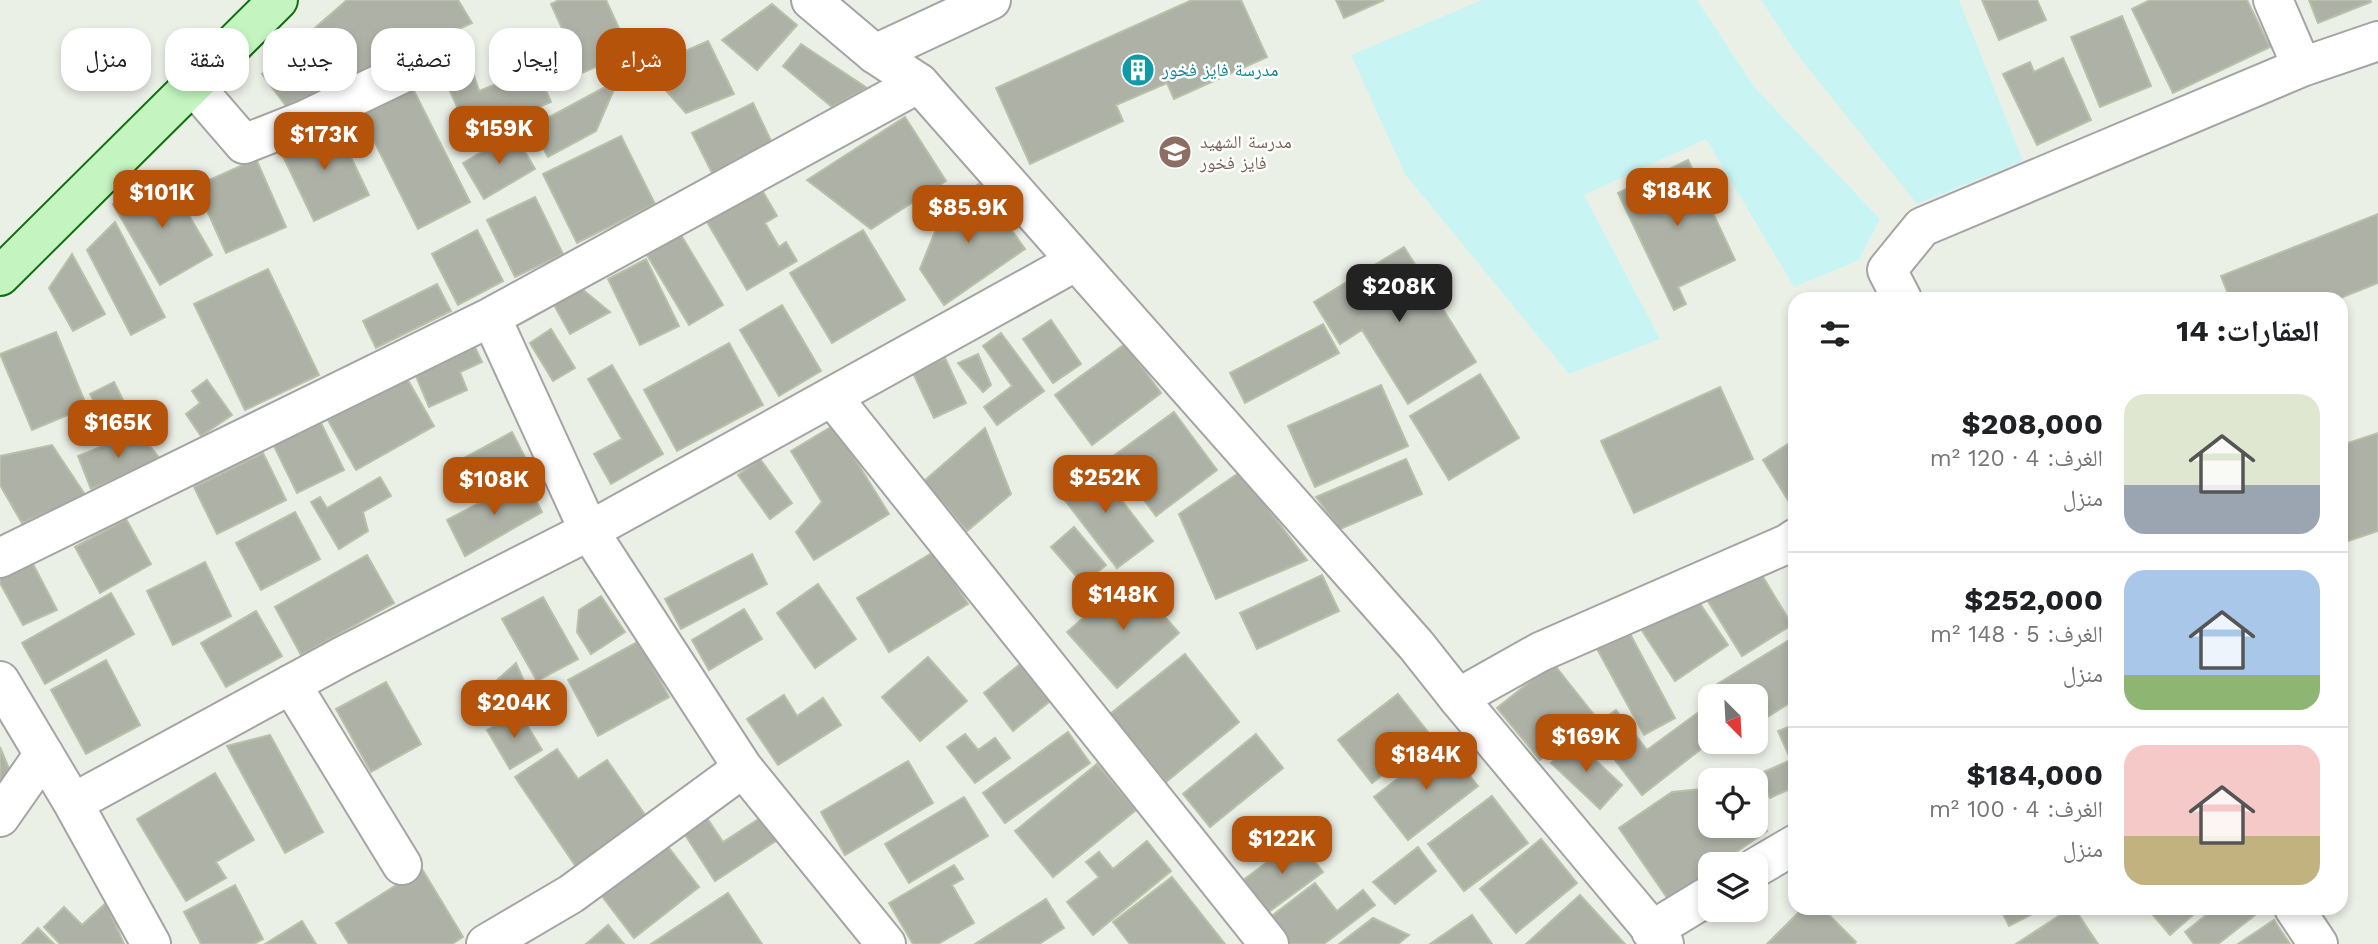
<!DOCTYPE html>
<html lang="ar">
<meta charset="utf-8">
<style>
:root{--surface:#fff;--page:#f2f2f2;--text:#202124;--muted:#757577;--line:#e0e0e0;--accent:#b45309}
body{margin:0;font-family:"Work Sans","Noto Naskh Arabic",sans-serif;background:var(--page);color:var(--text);direction:rtl;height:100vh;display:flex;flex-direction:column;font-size:26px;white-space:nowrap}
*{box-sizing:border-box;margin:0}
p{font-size:23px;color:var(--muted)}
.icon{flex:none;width:38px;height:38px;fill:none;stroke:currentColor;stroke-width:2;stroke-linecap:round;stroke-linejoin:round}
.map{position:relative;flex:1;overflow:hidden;direction:ltr}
.sheet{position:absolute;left:1788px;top:292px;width:560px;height:623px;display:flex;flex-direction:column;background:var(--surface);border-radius:21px;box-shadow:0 4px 10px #0003;direction:rtl}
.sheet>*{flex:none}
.top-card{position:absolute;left:21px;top:28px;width:665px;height:63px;direction:rtl;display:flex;gap:14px}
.needle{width:46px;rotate:156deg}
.buttons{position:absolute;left:1698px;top:684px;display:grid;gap:14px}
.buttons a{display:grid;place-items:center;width:70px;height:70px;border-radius:14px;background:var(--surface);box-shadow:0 4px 10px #0003;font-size:35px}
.price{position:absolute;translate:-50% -60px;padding:0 16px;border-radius:14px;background:var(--accent);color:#fff;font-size:23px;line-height:46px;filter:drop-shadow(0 2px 4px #0008)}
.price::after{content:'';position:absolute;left:50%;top:42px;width:21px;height:16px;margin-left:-10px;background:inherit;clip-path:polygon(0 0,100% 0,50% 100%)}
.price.on{background:#222;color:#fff}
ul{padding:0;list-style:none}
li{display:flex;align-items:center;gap:21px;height:175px;padding:0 28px}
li+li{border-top:2px solid var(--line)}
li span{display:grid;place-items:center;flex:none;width:196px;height:140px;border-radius:21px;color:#555}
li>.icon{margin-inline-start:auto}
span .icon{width:84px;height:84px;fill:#fffc;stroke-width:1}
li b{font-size:30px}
h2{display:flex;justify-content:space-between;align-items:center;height:84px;padding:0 28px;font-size:30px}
.pill{padding:0 24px;border-radius:21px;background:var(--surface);box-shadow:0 4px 10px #0003;font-size:24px;line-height:63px}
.pill.on{background:var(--accent);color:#fff}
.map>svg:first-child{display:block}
.park{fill:#c8f5f4}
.building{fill:#aeb2a6;stroke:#b9c0aa;stroke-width:2}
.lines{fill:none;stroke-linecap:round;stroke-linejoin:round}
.minor-casing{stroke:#a4a4a4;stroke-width:42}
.tertiary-casing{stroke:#a4a4a4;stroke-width:42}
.secondary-casing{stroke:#0f700e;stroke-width:42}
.minor{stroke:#fff;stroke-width:38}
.tertiary{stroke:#fff;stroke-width:38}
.secondary{stroke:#c4f5c0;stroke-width:38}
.labels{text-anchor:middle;stroke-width:5;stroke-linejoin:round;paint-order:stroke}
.culture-label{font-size:18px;fill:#0d838f;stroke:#fff;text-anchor:start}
.education-label{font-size:18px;fill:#785e54;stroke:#fff;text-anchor:start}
</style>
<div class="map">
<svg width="2378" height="944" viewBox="0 0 2378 944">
<rect width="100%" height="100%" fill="#ebf0e7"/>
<!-- park -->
<path class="park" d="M1482,0h215l59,89 124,130 -21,41 -65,27 -88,-148 -122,56 76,144 -91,35 -164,-200 -54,-119z
M1761,0h198l64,161 -106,43 -121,-151z"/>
<!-- building -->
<path class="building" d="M347,0h111l14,23 -186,83 -24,-32z
M559,0h47l24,52 -48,21 -31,-69z
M1192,0h49l26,57 -93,42 -7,-16 -51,22 7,16 -93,43 -34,-76z
M1336,0h48l-40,18z
M1982,0h55l9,20 -47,20z
M2150,0h97l23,47 -97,46 -41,-84z
M2309,0h61l1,2 -53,21z
M772,4l25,21 -40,45 -35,-30z
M2122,16l29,70 -51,21 -29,-70z
M708,41l26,53 -48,19 -40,-45z
M801,44l66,44 -35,19 -49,-41z
M466,51l13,40 57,-23 15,34 -81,34 -32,-72z
M2063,58l28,62 -54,25 -34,-71 27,-12 4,10z
M618,80l-22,51 -48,26 -17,-30z
M413,89l57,113 -52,27 -57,-114z
M753,103l19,40 -60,30 -20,-40z
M905,117l41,64 -75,48 -64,-49z
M335,124l34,71 -55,26 -34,-71z
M514,133l21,36 -51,30 -21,-36z
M621,136l34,68 -78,39 -34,-69z
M256,159l30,68 -60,26 -30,-67z
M1688,160l47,100 -57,27 8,17 -12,6 -56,-117z
M165,174l47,81 -52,30 -47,-81z
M758,183l19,33 -12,7 14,24 7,-5 11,19 -50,29 -44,-75z
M979,184l46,65 -81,56 -24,-36 25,-62z
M535,197l28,57 -48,23 -28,-57z
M2378,214v69l-40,16h-108l-9,-23z
M115,222l50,95 -34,18 -44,-85z
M477,230l26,51 -45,24 -26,-51z
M863,230l42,70 -73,43 -42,-70z
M681,235l42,70 -34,20 -42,-70z
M1404,247l72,115 -68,42 -46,-74 -22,14 -26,-42z
M72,254l33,60 -32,17 -24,-43z
M646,259l33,67 -39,19 -32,-66z
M268,269l51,106 -74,35 -51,-106z
M437,284l14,27 -75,37 -13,-27z
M582,289l28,23 -40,22 -16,-29z
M782,305l39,66 -42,25 -39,-66z
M1051,320l30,44 -28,19 -30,-44z
M1323,324l16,29 -94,50 -15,-30z
M551,329l24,39 -22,13 -23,-38z
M56,332l31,75 -55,23 -32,-76z
M1001,333l43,58 -47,34 -13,-18 28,-21 -29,-40z
M473,343l9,19 -22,10 7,18 -38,17 -16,-38z
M729,343l34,62 -86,46 -33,-61z
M1125,344l36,49 -69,52 -37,-50z
M978,354l13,31 -8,7 -25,-29z
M945,358l21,45 -32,15 -21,-45z
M612,365l51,89 -52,30 -17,-30 28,-15 -34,-60z
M1480,374l39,64 -70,42 -39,-64z
M405,375l29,51 -78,44 -28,-50z
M207,380l25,35 -31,21 -15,-22 14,-11 -8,-12z
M114,382l21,42 -24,12 -21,-42z
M1381,385l27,61 -93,41 -27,-61z
M1720,387l33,72 -119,54 -33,-72z
M1174,412l43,58 -61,46 -44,-59z
M318,417l26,53 -47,23 -26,-53z
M834,425l55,89 -75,46 -18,-28 26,-30 -31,-51z
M985,428l26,66 -44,37 -43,-50z
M138,432l24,29 -71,28 -13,-33z
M512,432l15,29 -57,31 -15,-29z
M2378,433v98l-36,12v-98z
M1796,439v74l-33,-53z
M52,445l34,51 -64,27 -22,-38v-29z
M263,453l23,47 -69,34 -23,-47z
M760,459l32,44 -22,16 -32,-44z
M1406,459l16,35 -82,35 -24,-32z
M1092,462l61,79 -36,27 -60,-78z
M1240,472l67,88 -91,39 -37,-85z
M380,477l11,19 -28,16 5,19 -29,18 -28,-47 9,-5 7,11z
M525,479l17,33 -77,44 -18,-36z
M295,512l25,47 -59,31 -25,-47z
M126,519l25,45 -51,29 -25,-46z
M1074,527l32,38 -23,19 -32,-37z
M935,551l33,53 -79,48 -32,-54z
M752,554l15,30 -86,45 -16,-30z
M367,555l27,48 -93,52 -26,-48z
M205,562l26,54 -58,29 -26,-54z
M33,564l24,46 -34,15 -23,-42v-5z
M1757,567l35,58 -50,31 -36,-58z
M1322,575l17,36 -82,38 -17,-36z
M1130,577l49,56 -62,55 -50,-56z
M818,584l38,55 -41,29 -38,-55z
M1692,592l36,53 -53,36 -36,-55z
M111,593l23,41 -89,50 -23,-41z
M601,596l24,36 -34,22 -14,-22 2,-22z
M543,597l35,62 -41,22 -35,-62z
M744,609l18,30 -53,31 -17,-30z
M256,611l26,45 -56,31 -25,-44z
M1628,630l47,88 -31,17 -48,-88z
M1794,637l2,3v59l-41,26v-29h-35l-6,-10z
M639,641l30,56 -71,39 -30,-56z
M1185,654l54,68 -73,60 -56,-68z
M928,657l39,44 -47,40 -38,-44z
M106,660l34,65 -54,29 -35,-64z
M1024,661l30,37 -41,33 -29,-38z
M516,663l14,32 -44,20 -13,-13z
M1553,663l42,53 -55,44 -43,-52z
M386,682l35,62 -50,28 -35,-63z
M1398,694l34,43 -60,46 -34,-43z
M784,695l13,21 26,-18 18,27 -63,40 -31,-46z
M1616,710l31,40 53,-39 10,12v19l-68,53 -51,-66z
M519,712l23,38 -32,19 -23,-39z
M1796,724v62l-26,12 -11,-24 32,-14 -13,-29z
M1068,732l22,31 -85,60 -22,-30z
M965,734l13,16 17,-12 15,20 -35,25 -28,-36z
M1256,734l27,34 -73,59 -27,-33z
M270,735l53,97 -38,21 -58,-107z
M1573,739l49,46 -22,24 -49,-46z
M1444,743l34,43 -70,54 -34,-43z
M0,747l12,29 -12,11z
M557,749l21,30 29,-19 43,62 -71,49 -64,-94z
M908,761l25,42 -88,52 -24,-43z
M1097,764l39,46 -83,67 -38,-46z
M215,773l39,67 -38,22 10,16 -40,23 -49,-82z
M1710,788v38h45v-13l12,18 -48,33h-9v7l-42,28 -49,-71 53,-36z
M1492,796l36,47 -64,48 -36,-47z
M964,797l24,39 -79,47 -24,-39z
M705,815l18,27 40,-26 16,23 -64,42 -33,-51z
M1298,839l25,33 -57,42 -24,-33z
M1541,839l36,44 -61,50 -36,-44z
M1147,841l24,30 -78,64 -26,-33 32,-25 -13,-15 13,-10 14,17z
M666,844l33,43 -65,51 -33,-43z
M1418,847l18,24 -41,33 -22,-22z
M954,865l9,14 -11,6 22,38 -36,21h-25l-24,-41z
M422,869l41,68 -11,7h-103l-13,-21z
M1172,877l53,67h-95l-17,-22z
M1315,883l22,28 26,-21 12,15 -51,39h-34l-21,-26z
M235,885l28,54 -9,5h-53l-17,-32z
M728,893l34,51h-111z
M1580,895l45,49h-99z
M1046,899l18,29 -25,16h-64z
M106,903l18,41h-64l-16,-17 20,-20 18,18z
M1803,908h19l34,34 -2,2h-87z
M2000,908h44l-35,18z
M2071,908h3l24,36h-82z
M2147,908h54l-31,27z
M2215,908h39l5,4 -41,32h-24l-9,-12z
M1472,915l20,29h-62z
M1373,918l36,17 -11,9h-59z
M2274,920l16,24h-52z
M302,921l14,23h-51z
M608,925l16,19h-38z
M38,928l16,16h-32z"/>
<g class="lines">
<defs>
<path id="minor" d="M2273,0l29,67
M875,54l116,-54
M193,85l51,59 61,-24 115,-55
M1902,299l-15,-29 35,-43 380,-160 76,-26
M491,317l98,214 154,237 143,176
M833,398l436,546
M0,558l491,-241 428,-234
M0,681l73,122 78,141
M291,684l111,181
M1458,698l82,-46 247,-108 9,-6
M73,803l270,-147 246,-125 486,-269
M0,817l44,-63
M1755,868l41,-24
M2294,908l24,36
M1651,931l59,-36
M486,944l85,-50 172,-126"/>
<path id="tertiary" d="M811,0l64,54 44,29 497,562 42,53 206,246"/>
<path id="secondary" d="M0,276l278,-276"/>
</defs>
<!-- minor casing -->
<use href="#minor" class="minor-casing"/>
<!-- tertiary casing -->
<use href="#tertiary" class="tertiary-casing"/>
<!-- secondary casing -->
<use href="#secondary" class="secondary-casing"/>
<!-- minor -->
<use href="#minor" class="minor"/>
<!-- tertiary -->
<use href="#tertiary" class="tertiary"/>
<!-- secondary -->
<use href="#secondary" class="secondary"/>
</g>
<!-- icons -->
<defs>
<symbol id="building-disc" viewBox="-11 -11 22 22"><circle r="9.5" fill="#0f9aa8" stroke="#fff"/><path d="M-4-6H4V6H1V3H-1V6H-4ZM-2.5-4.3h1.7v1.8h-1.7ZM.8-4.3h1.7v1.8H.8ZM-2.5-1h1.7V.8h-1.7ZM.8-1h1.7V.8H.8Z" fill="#fff"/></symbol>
<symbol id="school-disc" viewBox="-11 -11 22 22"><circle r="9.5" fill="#8d6e63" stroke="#fff"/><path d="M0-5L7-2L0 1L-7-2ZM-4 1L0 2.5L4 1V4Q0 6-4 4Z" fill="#fff"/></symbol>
</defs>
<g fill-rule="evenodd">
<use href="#building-disc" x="1119" y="51" width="38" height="38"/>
<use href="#school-disc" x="1156" y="133" width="38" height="38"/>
</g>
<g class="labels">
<!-- culture labels -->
<g class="culture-label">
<text x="1162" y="76">مدرسة فايز فخور</text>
</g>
<!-- education labels -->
<g class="education-label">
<text x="1200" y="148">مدرسة الشهيد<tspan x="1200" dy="21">فايز فخور</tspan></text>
</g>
</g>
</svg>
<div class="buttons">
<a><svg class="needle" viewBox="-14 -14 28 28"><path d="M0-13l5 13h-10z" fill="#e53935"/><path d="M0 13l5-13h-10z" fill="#757577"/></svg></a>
<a><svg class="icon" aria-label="locate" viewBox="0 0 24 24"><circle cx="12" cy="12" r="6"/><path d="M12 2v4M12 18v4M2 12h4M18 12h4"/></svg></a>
<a><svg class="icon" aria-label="layers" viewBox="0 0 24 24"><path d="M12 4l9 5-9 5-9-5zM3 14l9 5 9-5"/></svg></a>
</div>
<b class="price" style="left:499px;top:166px">$159K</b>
<b class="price" style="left:324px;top:172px">$173K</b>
<b class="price" style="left:1677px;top:228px">$184K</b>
<b class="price" style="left:162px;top:230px">$101K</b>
<b class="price" style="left:968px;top:245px">$85.9K</b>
<b class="price on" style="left:1399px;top:324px">$208K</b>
<b class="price" style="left:118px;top:460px">$165K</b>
<b class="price" style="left:1105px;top:515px">$252K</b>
<b class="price" style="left:494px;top:517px">$108K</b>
<b class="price" style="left:1123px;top:632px">$148K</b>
<b class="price" style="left:514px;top:740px">$204K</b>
<b class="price" style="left:1586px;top:774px">$169K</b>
<b class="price" style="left:1426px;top:792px">$184K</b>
<b class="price" style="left:1282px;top:876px">$122K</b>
<div class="top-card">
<a class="pill on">شراء</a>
<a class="pill">إيجار</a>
<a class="pill">تصفية</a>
<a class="pill">جديد</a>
<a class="pill">شقة</a>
<a class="pill">منزل</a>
</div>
<section class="sheet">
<h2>العقارات: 14<svg class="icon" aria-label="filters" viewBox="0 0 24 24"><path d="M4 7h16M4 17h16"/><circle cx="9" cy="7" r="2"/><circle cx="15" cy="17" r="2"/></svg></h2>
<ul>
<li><span style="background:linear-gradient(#dfe7d0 65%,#9aa5b1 0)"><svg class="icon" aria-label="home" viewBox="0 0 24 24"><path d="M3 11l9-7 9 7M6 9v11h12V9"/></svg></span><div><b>$208,000</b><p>الغرف: 4 · 120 m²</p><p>منزل</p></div></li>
<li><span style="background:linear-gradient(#a9c7e8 75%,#8fb573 0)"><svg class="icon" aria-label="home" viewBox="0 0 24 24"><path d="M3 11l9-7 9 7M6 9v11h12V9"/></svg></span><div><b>$252,000</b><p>الغرف: 5 · 148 m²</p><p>منزل</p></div></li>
<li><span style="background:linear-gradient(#f6c9c9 65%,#c2b280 0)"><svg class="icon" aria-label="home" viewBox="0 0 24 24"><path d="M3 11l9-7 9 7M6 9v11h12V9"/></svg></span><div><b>$184,000</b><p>الغرف: 4 · 100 m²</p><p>منزل</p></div></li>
</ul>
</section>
</div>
